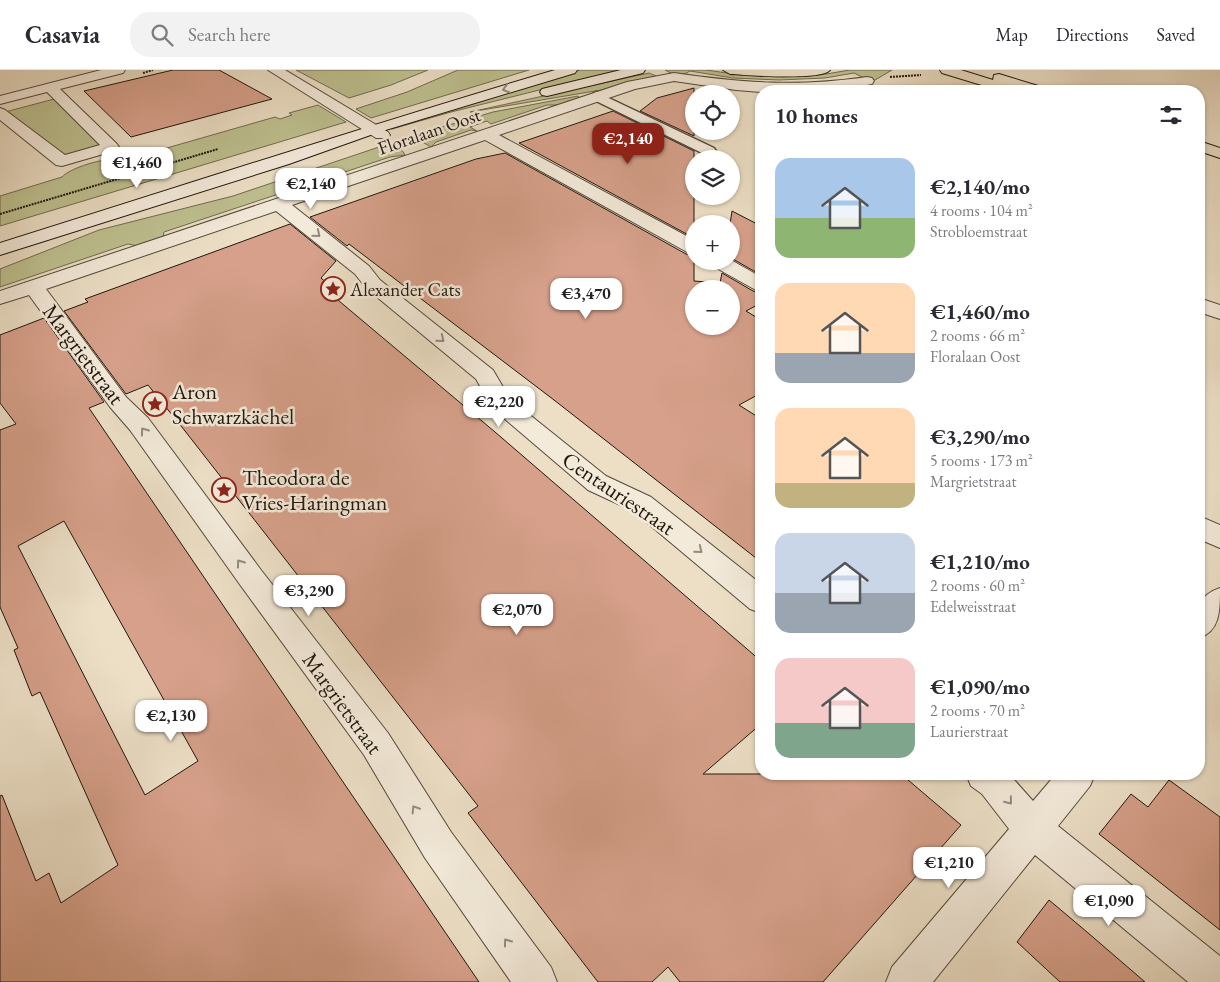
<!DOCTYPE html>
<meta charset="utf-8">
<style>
:root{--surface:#fff;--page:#f2f2f3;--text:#2b2b33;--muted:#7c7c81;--line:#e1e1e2;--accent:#8f2418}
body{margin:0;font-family:"EB Garamond",serif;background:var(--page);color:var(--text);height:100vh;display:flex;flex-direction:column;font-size:19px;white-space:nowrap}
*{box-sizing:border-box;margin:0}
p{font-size:16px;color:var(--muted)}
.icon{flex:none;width:28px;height:28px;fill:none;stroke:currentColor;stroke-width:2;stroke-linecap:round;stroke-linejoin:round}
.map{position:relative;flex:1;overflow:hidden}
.details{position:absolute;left:755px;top:15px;width:450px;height:695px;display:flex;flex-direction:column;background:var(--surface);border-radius:20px;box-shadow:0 1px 4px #0004}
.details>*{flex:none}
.controls{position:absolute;left:685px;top:15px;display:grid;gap:10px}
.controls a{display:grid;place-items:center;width:55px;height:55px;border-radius:50%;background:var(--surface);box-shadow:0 1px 4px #0004;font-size:25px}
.price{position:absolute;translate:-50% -42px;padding:0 11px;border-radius:10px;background:#fff;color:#222;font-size:16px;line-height:32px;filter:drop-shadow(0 1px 2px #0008)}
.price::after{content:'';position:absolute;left:50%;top:30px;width:15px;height:11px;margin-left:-8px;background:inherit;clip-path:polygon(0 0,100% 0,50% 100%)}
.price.selected{background:var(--accent);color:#fff}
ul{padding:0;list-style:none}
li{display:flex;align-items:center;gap:15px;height:125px;padding:0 20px}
li span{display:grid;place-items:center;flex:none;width:140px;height:100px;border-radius:15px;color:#555}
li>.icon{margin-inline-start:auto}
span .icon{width:60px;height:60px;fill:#fffc;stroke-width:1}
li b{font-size:21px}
h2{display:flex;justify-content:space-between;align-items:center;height:60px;padding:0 20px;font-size:21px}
header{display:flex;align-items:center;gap:30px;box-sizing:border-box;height:70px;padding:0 25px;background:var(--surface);border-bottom:1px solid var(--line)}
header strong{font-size:24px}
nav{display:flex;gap:28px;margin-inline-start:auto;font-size:18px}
.search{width:350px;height:45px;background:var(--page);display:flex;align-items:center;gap:12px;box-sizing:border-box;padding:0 18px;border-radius:20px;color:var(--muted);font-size:19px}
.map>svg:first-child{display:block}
.green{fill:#bec090;stroke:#706c4e}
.building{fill:#d6a08a;stroke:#21170d;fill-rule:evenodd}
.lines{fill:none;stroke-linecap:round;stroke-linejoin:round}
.service-casing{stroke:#54493b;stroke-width:3}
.minor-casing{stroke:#54493b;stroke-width:2}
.secondary-casing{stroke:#21170d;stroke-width:2}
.primary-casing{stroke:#21170d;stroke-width:2}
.path{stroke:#21170d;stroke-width:2;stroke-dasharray:2 1;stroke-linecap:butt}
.service{fill:#f3eada;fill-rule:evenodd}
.minor{fill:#f3eada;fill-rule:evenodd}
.secondary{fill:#f3eada;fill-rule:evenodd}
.primary{fill:#ecdfc6;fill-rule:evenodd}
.oneway{stroke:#948b7e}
.labels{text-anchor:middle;stroke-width:5;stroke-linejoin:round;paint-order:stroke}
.far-street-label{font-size:19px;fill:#21170d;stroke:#f3eada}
.far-poi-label{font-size:19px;fill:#21170d;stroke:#f3eada;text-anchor:start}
.street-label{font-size:22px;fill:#21170d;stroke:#f3eada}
.poi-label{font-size:22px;fill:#21170d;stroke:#f3eada;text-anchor:start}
</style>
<header>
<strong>Casavia</strong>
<div class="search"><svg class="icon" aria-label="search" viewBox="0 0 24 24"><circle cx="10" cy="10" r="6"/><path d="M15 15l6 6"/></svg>Search here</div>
<nav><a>Map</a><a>Directions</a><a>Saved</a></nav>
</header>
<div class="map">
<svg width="1220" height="912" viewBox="0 0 1220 912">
<rect width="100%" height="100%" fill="#ecdfc6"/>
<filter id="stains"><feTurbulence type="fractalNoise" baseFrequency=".004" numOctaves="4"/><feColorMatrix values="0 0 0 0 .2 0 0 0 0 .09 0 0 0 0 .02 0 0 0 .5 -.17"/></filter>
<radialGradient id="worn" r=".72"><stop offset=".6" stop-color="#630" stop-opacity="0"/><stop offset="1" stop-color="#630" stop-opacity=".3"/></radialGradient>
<!-- green -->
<path class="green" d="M296,0h132l-37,15 -42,13z
M458,0h71l-158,48 -15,-9 51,-17z
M581,0h39l-169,42 -59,17 -3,-1 165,-52z
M665,0h41l35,5 43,2 36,-2 30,-5h42l-17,10 -11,-2 -10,-5 -29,5 -46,2 -46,-2 -43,-7c-9,6 -16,4 -25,-1z
M649,3l7,3 -55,14 -131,22z
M578,26l2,2 -21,7h-12l-56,19 -4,-3 -17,6 7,4 -6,-1 -35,12 -5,5 -19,-11 81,-24z
M58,28l45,48 -37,11 -61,-45z
M318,35l28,17 -346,104v-30l62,-19c7,-8 35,-17 46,-17 6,0 10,1 17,0l150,-43 5,2 12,-4 -3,-2z
M385,75c7,-1 18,4 20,10l-15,2 -226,75 -1,6 -25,8 -10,-2 -128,43v-18l99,-39 134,-34z"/>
<!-- building -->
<path class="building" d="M173,0h46l53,29 -141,38 -47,-46z
M694,18v48l-54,-25 17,-13z
M613,41l81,40v87l-175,-95z
M505,83l181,101 8,2v25l26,2 2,-10 31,18 8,2v10l-15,8 15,9v73l-22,12 22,14v143l-207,-162 -205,-156 -2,2 -37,-29 166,-58zM694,219h37v37h-37z
M732,141l29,15v49l-30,-17v-34h-1z
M290,154l46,37 -15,17 8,7 -3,5 169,142 266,229v63l-58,50h198l60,51 -138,157h-143l-12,-15 -16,15h-54l-130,-169 10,-7 -293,-375 -37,-46 -22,9 -62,-83 24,-9 -3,-3z
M44,248l60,84 -15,6 390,574h-479v-186l2,-1 34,86 13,-8 12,30 57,-38 -78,-173 -8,4 -18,-46 4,-2 -18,-41v-177l16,-6 -16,-21v-68zM64,451l134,240 -53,34 -127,-249z
M1169,710l51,37v113l-121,-96 32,-40 17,13z
M1049,830l38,32 58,50h-85l-43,-40z"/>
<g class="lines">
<defs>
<path id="service" d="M596,22l118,56 2,3 -2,3h-10l-112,-55 -2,-3z"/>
<path id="minor" d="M101,0h24l-2,3 -63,16 57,55 2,3 -2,3 -55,16 -6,-1 -56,-45v-12l5,2 60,45 35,-10 -53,-53 -47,12v-8z
M268,0h17l103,62 2,3 -2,3h-12z
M674,3c70,10 123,14 193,4l5,1 2,3 -2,3 -5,1 -41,6 -65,1 -25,-2 -62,-9 -39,8 -136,46 195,105v14l-7,-2 -202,-112 -193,65 77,61 11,14 113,90 17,29 96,77 45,21 110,87v29l-11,-4 -117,-98 -45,-21 -95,-81 -17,-30 -110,-91 -11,-14 -79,-63 -230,78 80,108 22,21 113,152 127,163 63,99 100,135 6,15h-46l-86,-124 -61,-103 -123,-169 -111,-156 -20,-23 -81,-112 -29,9v-13l627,-209z
M731,190l30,17v14l-7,-2 -43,-24 -3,-4z
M1199,228l21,7v14l-21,-7z
M1199,446l21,9v23l-21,-9z
M1220,518c0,23 0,43 -21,50 0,-23 -6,-41 21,-50z
M966,704h43l24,27 23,-27h39l-5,12 -32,40 162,130v26h-32l-153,-127 -102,127h-47l6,-15 117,-138 -27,-35 -11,-8z"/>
<path id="secondary" d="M555,0h22l-2,3 -196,59 -90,32 -289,91v-12c185,-58 369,-118 555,-173z
M621,0h24l-2,3 -96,23 -5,-1 -2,-3 2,-3z"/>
<path id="primary" d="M723,0h107c-9,11 -83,5 -100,4z
M940,0h21l32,10 1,-5 5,-1 46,14 2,3h-46l-59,-18z
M1199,71l21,7v10l-21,-7z"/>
</defs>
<!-- service casing -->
<use href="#service" class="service-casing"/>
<!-- minor casing -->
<use href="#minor" class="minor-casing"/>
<!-- secondary casing -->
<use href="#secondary" class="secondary-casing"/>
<!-- primary casing -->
<use href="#primary" class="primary-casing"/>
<!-- path -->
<path class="path" d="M143,3l10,-3
M890,7l31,-2
M0,144l218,-65"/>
<!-- service -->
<use href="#service" class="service"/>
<!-- minor -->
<use href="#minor" class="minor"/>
<!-- secondary -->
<use href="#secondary" class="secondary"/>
<!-- primary -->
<use href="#primary" class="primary"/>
</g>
<!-- one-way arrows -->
<defs><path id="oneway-chevron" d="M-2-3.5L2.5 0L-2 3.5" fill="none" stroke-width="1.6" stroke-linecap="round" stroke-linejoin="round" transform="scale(1.25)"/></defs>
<g class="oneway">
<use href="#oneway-chevron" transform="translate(506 19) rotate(163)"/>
<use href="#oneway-chevron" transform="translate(317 164) rotate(39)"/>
<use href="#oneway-chevron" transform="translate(441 269) rotate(39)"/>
<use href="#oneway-chevron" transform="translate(144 361) rotate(-126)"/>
<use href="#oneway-chevron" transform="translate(699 480) rotate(39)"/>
<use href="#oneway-chevron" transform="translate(240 493) rotate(-126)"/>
<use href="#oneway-chevron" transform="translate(1009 731) rotate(51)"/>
<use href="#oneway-chevron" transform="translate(415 739) rotate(-122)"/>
<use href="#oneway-chevron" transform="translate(507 872) rotate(-126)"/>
</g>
<!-- icons -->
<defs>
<symbol id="sight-ring" viewBox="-11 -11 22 22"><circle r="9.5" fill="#f3eada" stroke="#8f2418" stroke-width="1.5"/><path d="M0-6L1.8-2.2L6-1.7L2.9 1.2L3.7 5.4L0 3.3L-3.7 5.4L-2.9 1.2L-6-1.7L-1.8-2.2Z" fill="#8f2418"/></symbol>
</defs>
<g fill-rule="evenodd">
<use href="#sight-ring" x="319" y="205" width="28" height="28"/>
<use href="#sight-ring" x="141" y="320" width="28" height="28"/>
<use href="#sight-ring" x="210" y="406" width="28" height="28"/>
</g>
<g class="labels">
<!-- far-street labels -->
<g class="far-street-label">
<text transform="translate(429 61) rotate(-19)" y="7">Floralaan Oost</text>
</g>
<!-- far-poi labels -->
<g class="far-poi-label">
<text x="350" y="226">Alexander Cats</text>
</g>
<!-- street labels -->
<g class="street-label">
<text transform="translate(84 284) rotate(53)" y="8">Margrietstraat</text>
<text transform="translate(619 423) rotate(34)" y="8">Centauriestraat</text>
<text transform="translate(343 633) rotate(54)" y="8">Margrietstraat</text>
</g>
<!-- poi labels -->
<g class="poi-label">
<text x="172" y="329">Aron<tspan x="172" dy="25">Schwarzkächel</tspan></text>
<text x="242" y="415">Theodora de<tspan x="242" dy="25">Vries-Haringman</tspan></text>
</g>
</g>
<rect width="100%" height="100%" filter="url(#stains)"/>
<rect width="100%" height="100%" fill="url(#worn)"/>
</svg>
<div class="controls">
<a><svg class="icon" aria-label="locate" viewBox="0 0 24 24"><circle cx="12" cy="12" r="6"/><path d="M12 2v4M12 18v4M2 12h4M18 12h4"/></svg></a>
<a><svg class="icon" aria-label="layers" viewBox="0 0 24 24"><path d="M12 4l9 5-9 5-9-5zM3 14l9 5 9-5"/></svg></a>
<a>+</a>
<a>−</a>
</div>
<b class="price selected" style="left:628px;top:95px">€2,140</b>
<b class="price" style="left:137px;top:119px">€1,460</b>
<b class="price" style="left:311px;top:140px">€2,140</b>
<b class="price" style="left:586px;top:250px">€3,470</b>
<b class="price" style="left:499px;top:358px">€2,220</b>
<b class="price" style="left:309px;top:547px">€3,290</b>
<b class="price" style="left:517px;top:566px">€2,070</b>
<b class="price" style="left:171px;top:672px">€2,130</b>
<b class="price" style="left:949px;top:819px">€1,210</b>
<b class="price" style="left:1109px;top:857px">€1,090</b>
<section class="details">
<h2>10 homes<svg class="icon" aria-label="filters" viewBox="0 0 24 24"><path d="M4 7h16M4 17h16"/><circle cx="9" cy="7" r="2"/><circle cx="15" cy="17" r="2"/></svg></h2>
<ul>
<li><span style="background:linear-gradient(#a9c7e8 60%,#8fb573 0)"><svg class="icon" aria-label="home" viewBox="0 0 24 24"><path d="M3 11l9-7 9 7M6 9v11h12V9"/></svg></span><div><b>€2,140/mo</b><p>4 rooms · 104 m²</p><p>Strobloemstraat</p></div></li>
<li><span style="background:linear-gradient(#ffd9b3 70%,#9aa5b1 0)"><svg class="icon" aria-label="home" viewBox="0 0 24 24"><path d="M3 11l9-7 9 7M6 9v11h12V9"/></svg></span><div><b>€1,460/mo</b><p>2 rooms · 66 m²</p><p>Floralaan Oost</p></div></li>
<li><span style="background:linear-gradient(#ffd9b3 75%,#c2b280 0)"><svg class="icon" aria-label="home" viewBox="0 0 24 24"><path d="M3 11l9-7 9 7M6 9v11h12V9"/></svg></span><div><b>€3,290/mo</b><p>5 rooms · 173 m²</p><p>Margrietstraat</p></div></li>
<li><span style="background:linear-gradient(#c9d6e8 60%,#9aa5b1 0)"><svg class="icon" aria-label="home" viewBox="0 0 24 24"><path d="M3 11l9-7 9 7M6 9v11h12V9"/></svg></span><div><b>€1,210/mo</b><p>2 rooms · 60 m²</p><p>Edelweisstraat</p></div></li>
<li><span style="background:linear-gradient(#f6c9c9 65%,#7fa58c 0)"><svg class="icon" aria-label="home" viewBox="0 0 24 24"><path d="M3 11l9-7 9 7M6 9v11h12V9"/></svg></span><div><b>€1,090/mo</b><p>2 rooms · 70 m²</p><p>Laurierstraat</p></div></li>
</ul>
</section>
</div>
